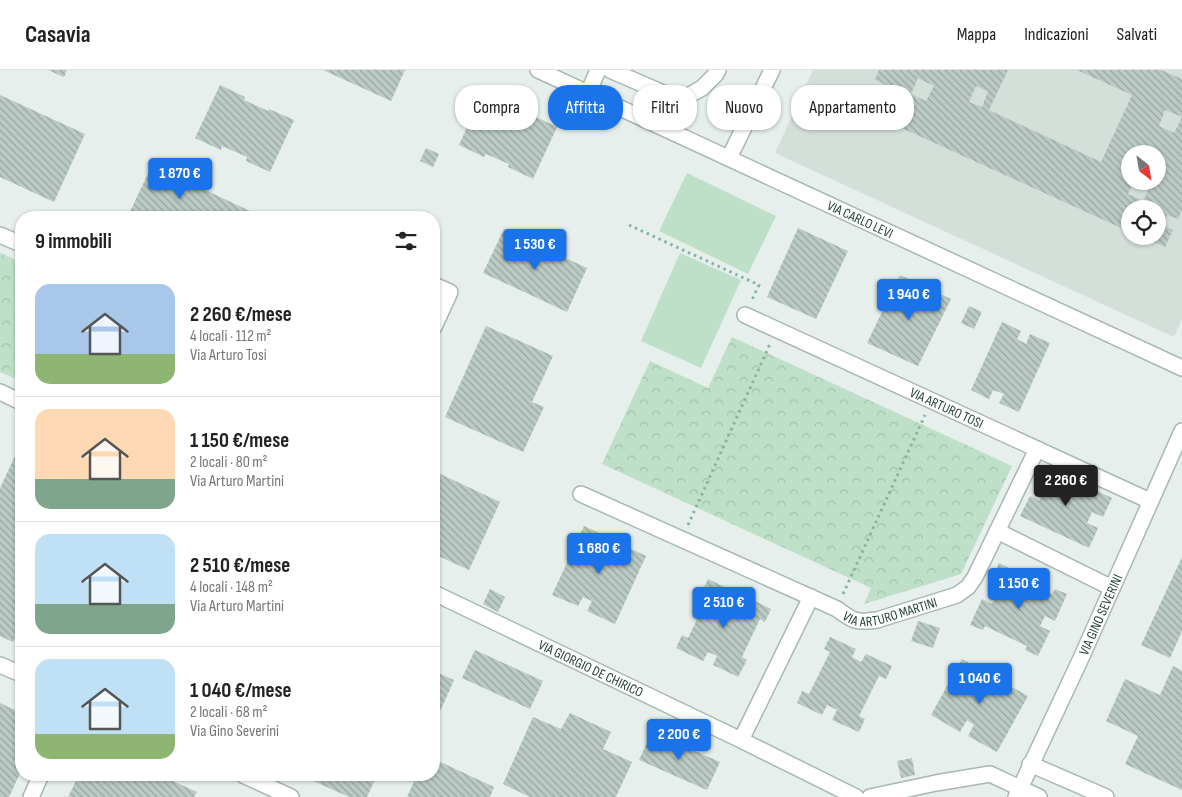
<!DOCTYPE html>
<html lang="it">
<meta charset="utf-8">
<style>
:root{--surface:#fff;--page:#f2f2f2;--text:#222;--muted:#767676;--line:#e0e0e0;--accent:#1a73e8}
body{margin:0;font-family:"Sofia Sans Condensed",sans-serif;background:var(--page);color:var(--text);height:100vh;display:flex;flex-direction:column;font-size:19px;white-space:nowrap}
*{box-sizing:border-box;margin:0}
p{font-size:16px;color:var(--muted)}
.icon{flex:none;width:28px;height:28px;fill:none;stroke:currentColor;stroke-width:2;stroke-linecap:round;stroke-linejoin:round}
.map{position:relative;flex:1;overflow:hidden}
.drawer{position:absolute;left:15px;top:141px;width:425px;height:570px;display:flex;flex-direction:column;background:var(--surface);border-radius:20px;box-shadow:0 1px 4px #0004}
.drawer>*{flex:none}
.hud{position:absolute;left:455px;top:15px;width:475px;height:45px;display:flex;gap:10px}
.needle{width:32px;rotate:149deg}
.controls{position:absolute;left:1121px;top:75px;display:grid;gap:10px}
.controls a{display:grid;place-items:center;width:45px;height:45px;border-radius:50%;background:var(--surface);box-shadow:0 1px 4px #0004;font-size:25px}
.price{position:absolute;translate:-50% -42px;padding:0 11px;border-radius:5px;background:var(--accent);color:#fff;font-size:16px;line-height:32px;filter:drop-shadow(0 1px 2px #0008)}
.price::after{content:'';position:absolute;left:50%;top:30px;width:15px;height:11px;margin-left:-8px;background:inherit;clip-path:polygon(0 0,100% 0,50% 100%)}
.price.active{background:#222;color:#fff}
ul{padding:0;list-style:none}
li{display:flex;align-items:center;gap:15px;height:125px;padding:0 20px}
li+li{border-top:1px solid var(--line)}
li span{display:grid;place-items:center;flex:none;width:140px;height:100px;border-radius:15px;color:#555}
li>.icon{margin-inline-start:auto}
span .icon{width:60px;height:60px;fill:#fffc;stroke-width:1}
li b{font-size:21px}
h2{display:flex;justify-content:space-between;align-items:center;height:60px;padding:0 20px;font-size:21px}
.pill{padding:0 18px;border-radius:20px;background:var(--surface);box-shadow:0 1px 4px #0004;font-size:18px;line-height:45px}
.pill.active{background:var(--accent);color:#fff}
header{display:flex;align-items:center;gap:30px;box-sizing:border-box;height:70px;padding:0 25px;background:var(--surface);border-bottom:1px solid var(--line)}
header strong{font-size:24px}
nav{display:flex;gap:28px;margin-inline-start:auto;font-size:18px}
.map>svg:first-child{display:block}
.built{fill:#d4dfda;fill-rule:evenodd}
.park{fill:url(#park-crowns)}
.pitch{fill:#bfe0c8}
.building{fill:url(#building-back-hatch);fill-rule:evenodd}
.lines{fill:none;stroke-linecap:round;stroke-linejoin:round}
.minor-casing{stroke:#a8b8b2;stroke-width:18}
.path{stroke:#86b3a5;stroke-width:3;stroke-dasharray:2.5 4;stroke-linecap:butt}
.minor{stroke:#fff;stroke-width:15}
.labels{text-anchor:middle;stroke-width:4;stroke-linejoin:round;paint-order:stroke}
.street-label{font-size:14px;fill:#24423a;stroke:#f7fbf9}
</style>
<header>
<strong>Casavia</strong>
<nav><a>Mappa</a><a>Indicazioni</a><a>Salvati</a></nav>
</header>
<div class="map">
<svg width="1182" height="727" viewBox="0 0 1182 727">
<defs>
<pattern id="park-crowns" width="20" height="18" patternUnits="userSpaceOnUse" patternTransform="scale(1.25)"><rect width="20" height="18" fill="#bfe0c8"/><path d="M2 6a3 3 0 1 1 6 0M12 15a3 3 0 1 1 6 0" fill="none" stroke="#a4c1ad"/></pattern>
<pattern id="building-back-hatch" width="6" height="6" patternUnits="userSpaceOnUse" patternTransform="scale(1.25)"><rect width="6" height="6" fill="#bbcac4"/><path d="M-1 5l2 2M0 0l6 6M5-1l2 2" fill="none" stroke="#98a6a0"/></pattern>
</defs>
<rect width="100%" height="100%" fill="#e6efeb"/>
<!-- built -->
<path class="built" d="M813,0h369v249l-8,18 -399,-184zM1130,84h28v27h-28zM1130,139h28v27h-28z"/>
<!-- park -->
<path class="park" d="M0,183l21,9v119l-21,-9z
M732,267l280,129 -51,108 -97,30 7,-16 -269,-124 48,-103 58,27z"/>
<!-- pitch -->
<path class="pitch" d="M687,103l89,43 -28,58 -89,-43z
M680,183l61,27 -40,88 -60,-27z"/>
<!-- building -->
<path class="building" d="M48,0h19l-3,7z
M323,0h82l-14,31z
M879,0h129l-19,40 112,52 31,-67 -55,-25h84l21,9v131l-4,9 -11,-4 -4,10 10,5 -8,17 -25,-11h18v-27h-28v23l-270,-123 10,-20 10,5 5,-10 -10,-4zM918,8l16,8 -8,15 -15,-7zM976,16l12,5 -6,16 -13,-5zM1165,40l17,7 -8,16 -15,-7zM1130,84h28v27h-18l10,5 -7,15 -15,-7 6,-13h-4z
M220,15l25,12 -1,3 24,11 1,-2 25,11 -24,52 -24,-11 1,-4 -25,-11 -1,4 -26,-12z
M483,22l25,11 -2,4 24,11 2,-3 25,12 -24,52 -25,-12 1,-3 -23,-10 -2,3 -25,-12z
M0,25l85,39 -31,68 -54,-25z
M426,78l13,6 -6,13 -13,-6z
M152,95l98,46 -3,7h-120z
M798,158l50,23 -32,68 -49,-22z
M504,159l83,39 -20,44 -84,-39z
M900,205l51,24 -33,67 -51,-23z
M969,236l13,6 -8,17 -13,-6z
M1002,252l19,9 -4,8 9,5 4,-10 20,9 -31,69 -20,-9 5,-9 -11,-4 -4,9 -18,-9z
M486,256l67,30 -21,46 12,5 -21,45 -78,-35z
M15,386l6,3v165l-8,18 -13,-6v-148z
M1044,396l68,32 -9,19 -11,-5 -5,11 11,5 -9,20 -69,-32 10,-20 9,5 5,-11 -9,-5z
M434,401l66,31 -31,68 -35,-16z
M584,456l26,12 -5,9 10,4 4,-8 27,13 -31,68 -28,-13 5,-10 -9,-4 -5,9 -26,-11z
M1182,487v74l-12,27 -29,-13z
M999,493l12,6 -2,5 43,20 3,-5 12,5 -12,27 -10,-5 -5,10 10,5 -12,25 -13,-6 2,-4 -42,-20 -2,4 -13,-5 12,-26 10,5 5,-10 -10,-4z
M708,509l27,13 -5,10 10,4 5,-10 26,13 -6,13 -5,-3 -18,38 5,3 -9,17 -25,-12 4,-9 -9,-4 -5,9 -27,-13 6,-13 6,3 21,-43 -7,-3z
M490,519l15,8 -7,15 -15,-8z
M918,551l22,7 -7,20 -22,-7z
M830,567l26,12 -4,8 9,5 5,-8 26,12 -6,13 -7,-3 -20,40 6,3 -6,13 -27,-12 5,-10 -10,-5 -5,10 -25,-12 5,-12 7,3 21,-42 -6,-3z
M475,580l68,31 -13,28 -68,-31z
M962,589l66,37 -31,56 -29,-16 6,-11 -7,-5 -7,12 -29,-17z
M1173,596l9,5v119l-57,-26 13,-28 -32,-15 19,-42 35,16z
M434,601l20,9 -20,45z
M0,633l21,10v58l-12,26h-9z
M570,643l41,19 -8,17 29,13 -16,35h-86l-27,-13 30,-67 28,12z
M652,662l68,30 -13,28 -68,-30z
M912,688l3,17 -14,3 -4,-17z
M434,689l60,28 -4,10h-83l10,-22h17z
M79,705h80l38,17 -3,5h-126z
M300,705h77l-10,22h-18z"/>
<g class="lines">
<defs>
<g id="minor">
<path id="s1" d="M538,0l644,298"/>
<path d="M610,0l60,26h18l14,-8 14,-14 2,-4"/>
<path d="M588,23l10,-23"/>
<path d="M729,88l43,-88"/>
<path d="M0,165l21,9"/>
<path d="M434,215l16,7 -16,35"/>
<path id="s2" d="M745,245l405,186"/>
<path d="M0,322l21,10"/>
<path id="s3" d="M581,424l256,115c16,12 19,14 40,11l80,-25 11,-8 7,-10 62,-128"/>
<path d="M997,461l115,57"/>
<path id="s4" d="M434,523l307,147 115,57"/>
<path d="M0,595l21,9"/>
<path d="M741,670l70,-143"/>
<path d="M1030,694l76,33"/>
<path d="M243,705l48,22"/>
<path d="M31,727l10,-22"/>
<path d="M870,727l66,-14 54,-9 49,23"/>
<path id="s5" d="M1016,727l66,-141 100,-225"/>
</g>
</defs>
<!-- minor casing -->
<use href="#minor" class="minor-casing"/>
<!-- path -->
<path class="path" d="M629,155l130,60 -8,17
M688,455l82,-181
M843,524l82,-179"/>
<!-- minor -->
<use href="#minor" class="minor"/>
</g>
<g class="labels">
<!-- street labels -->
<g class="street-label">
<text dy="5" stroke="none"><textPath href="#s1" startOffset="355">VIA CARLO LEVI</textPath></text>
<text dy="5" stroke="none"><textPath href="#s2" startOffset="222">VIA ARTURO TOSI</textPath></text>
<text dy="5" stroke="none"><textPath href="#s3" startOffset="338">VIA ARTURO MARTINI</textPath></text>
<text dy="5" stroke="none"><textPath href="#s5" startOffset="201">VIA GINO SEVERINI</textPath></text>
<text dy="5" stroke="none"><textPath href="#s4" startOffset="174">VIA GIORGIO DE CHIRICO</textPath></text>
</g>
</g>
</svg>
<div class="controls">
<a><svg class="needle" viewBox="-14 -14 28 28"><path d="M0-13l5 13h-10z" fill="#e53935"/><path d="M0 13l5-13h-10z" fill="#767676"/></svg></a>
<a><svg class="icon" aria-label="locate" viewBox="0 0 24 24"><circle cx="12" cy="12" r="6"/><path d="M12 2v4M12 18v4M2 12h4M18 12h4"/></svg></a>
</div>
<b class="price" style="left:180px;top:130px">1 870 €</b>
<b class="price" style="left:535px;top:201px">1 530 €</b>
<b class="price" style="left:909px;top:251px">1 940 €</b>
<b class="price active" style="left:1066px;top:437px">2 260 €</b>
<b class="price" style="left:599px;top:505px">1 680 €</b>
<b class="price" style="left:1019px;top:540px">1 150 €</b>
<b class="price" style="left:724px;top:559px">2 510 €</b>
<b class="price" style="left:980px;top:635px">1 040 €</b>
<b class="price" style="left:679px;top:691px">2 200 €</b>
<div class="hud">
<a class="pill">Compra</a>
<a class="pill active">Affitta</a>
<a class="pill">Filtri</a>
<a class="pill">Nuovo</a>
<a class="pill">Appartamento</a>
</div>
<section class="drawer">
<h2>9 immobili<svg class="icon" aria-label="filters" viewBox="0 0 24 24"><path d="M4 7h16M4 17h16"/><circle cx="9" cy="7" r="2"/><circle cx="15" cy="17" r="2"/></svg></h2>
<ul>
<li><span style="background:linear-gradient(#a9c7e8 70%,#8fb573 0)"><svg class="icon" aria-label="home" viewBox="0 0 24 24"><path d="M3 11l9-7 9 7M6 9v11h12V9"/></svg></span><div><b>2 260 €/mese</b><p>4 locali · 112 m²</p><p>Via Arturo Tosi</p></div></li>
<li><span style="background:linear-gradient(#ffd9b3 70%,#7fa58c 0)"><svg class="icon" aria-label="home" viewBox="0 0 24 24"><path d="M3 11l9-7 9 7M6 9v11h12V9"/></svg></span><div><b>1 150 €/mese</b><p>2 locali · 80 m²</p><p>Via Arturo Martini</p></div></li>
<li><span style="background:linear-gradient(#bfe0f5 70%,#7fa58c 0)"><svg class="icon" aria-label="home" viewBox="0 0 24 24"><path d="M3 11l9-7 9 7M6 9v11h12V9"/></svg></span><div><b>2 510 €/mese</b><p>4 locali · 148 m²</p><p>Via Arturo Martini</p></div></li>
<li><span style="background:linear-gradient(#bfe0f5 75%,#8fb573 0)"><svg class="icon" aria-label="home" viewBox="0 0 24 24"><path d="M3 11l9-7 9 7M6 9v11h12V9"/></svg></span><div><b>1 040 €/mese</b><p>2 locali · 68 m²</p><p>Via Gino Severini</p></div></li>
</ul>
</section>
</div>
